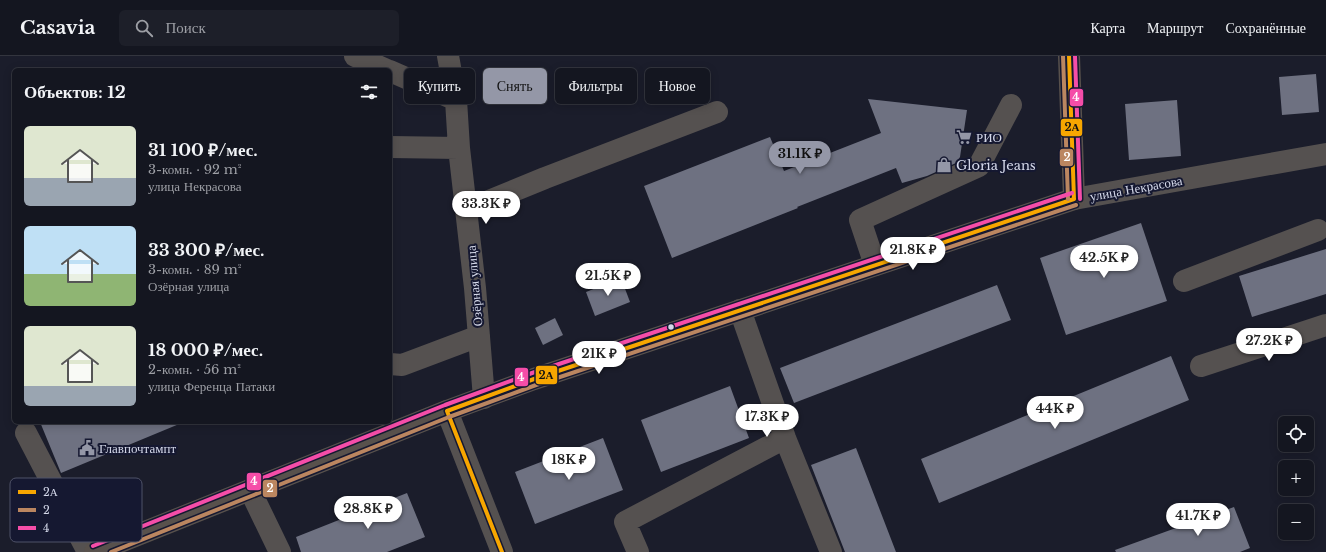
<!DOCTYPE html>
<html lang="ru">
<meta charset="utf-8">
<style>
:root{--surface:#141620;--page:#1d1f29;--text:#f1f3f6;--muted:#9d9fa5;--line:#33353e;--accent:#9497a7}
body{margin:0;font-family:"Libre Baskerville",serif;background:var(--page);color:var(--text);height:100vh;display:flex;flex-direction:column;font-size:15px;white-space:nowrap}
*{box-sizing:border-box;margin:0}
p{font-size:13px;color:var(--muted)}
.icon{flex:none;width:22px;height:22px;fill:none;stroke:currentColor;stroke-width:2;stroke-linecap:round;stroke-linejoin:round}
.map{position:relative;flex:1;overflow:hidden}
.details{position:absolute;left:12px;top:12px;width:380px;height:356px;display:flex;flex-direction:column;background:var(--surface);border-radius:6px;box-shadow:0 2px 10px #0003,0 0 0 1px var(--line)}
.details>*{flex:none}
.guide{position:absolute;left:404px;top:12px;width:380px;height:36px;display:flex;gap:8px}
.buttons{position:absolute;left:1278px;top:360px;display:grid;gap:8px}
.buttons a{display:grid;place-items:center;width:36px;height:36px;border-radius:6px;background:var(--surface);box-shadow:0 2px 10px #0003,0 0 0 1px var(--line);font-size:20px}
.price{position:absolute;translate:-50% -34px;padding:0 9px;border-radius:14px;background:#fff;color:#222;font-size:13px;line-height:26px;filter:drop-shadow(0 1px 2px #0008)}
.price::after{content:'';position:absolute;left:50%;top:24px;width:12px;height:9px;margin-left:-6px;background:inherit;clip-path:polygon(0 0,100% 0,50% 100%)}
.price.active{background:var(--accent);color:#111}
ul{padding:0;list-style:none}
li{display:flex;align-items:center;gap:12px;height:100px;padding:0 12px}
li span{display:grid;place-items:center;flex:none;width:112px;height:80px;border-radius:6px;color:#555}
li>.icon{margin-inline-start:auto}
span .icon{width:48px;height:48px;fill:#fffc;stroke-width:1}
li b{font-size:17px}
h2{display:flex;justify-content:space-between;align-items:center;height:48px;padding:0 12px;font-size:17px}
.tag{padding:0 14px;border-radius:6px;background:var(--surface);box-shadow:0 2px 10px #0003,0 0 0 1px var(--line);font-size:14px;line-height:36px}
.tag.active{background:var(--accent);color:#111}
header{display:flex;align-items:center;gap:24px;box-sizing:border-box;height:56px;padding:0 20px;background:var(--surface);border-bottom:1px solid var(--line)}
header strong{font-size:19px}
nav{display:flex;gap:22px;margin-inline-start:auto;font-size:14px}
.search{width:280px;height:36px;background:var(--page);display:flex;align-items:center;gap:10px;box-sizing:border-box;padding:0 14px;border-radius:6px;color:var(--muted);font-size:15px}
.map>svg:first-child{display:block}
.building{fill:#6e7181}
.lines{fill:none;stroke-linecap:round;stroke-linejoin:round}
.minor{stroke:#555150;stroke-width:22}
.major{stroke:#58514c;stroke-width:22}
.bus-1-casing{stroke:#151831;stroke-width:7}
.bus-2-casing{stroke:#151831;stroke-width:7}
.bus-3-casing{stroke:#151831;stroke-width:7}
.bus-1{stroke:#f7a600;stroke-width:4}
.bus-2{stroke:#bb8660;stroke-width:4}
.bus-3{stroke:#f54da8;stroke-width:4}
.bus-dot{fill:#d5d9ea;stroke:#151831;stroke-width:1.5}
.labels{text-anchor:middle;stroke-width:4;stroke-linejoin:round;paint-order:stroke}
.poi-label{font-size:13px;fill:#d5d9ea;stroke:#151831;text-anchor:start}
.street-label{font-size:13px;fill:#d5d9ea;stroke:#151831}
.key{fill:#151831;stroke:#4f5268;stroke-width:1}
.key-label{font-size:11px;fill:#d5d9ea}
.line-badge{stroke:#151831;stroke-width:1.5}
.badge-label{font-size:11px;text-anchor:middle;font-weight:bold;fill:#fff}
.pale-badge-label{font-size:11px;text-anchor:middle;font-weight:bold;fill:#111}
</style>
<header>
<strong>Casavia</strong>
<div class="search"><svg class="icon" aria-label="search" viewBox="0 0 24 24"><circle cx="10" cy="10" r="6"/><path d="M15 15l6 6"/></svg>Поиск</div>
<nav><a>Карта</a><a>Маршрут</a><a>Сохранённые</a></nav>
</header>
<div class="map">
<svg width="1326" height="496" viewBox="0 0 1326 496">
<rect width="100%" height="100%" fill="#1b1d2b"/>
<!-- building -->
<path class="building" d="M1316,18l3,38 -37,3 -3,-38z
M868,43l99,11 -7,47 -4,6 -29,13 -25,7 -6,-15 -99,39 1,1 -126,50 -28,-72 126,-49 14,34 97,-38z
M1177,44l4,56 -52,4 -4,-56z
M1141,167l26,78 -101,34 -26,-77z
M1326,193v45l-74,23 -13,-41z
M621,222l9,24 -35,14 -9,-24z
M997,229l14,35 -217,83 -14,-35z
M555,262l8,17 -20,10 -8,-17z
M1171,300l18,44 -250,103 -18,-44z
M730,330l19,52 -88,34 -20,-52z
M40,366h144l-123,51z
M603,382l20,52 -88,34 -20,-52z
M856,392l40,104h-51l-34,-87z
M407,437l18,44 -38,15h-86l-5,-15z
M1234,451l16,41 -10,4h-124l-1,-2z"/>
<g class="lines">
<!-- minor -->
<path class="minor" d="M355,0l32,14
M448,0l8,44 3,48 16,140 9,110
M390,15l66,29
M390,91l69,1
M1074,143l252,-45
M467,154l78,-32 172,-66
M875,209l-15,-45 119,-54 32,-61
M1184,225l134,-51
M740,254l45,128 46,114
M390,308l12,1 77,-29
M1201,310l125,-41
M447,355l55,141
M26,377l62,119
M250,434l30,62
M638,496l-13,-30 160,-84"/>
<!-- major -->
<path class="major" d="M95,496l352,-141 87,-32 540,-180 -5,-143"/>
<defs>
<path id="bus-1" d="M1069,0l5,143
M447,355l87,-32 540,-180
M447,355l55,141"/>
<path id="bus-2" d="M1063,0l5,143
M111,496l338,-135 87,-32 540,-180"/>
<path id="bus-3" d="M1075,0l5,143
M93,490l352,-141 87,-32 540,-180"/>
</defs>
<!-- bus-1 casing -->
<use href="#bus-1" class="bus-1-casing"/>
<!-- bus-2 casing -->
<use href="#bus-2" class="bus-2-casing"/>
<!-- bus-3 casing -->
<use href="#bus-3" class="bus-3-casing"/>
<!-- bus-1 -->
<use href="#bus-1" class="bus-1"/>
<!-- bus-2 -->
<use href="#bus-2" class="bus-2"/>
<!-- bus-3 -->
<use href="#bus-3" class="bus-3"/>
</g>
<!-- icons -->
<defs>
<symbol id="supermarket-bare" viewBox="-9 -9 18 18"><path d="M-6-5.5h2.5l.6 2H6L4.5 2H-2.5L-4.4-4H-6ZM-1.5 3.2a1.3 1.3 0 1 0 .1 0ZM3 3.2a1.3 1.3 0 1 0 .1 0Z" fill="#9497a7" stroke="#151831" stroke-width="2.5" paint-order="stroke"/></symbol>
<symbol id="shop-bare" viewBox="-9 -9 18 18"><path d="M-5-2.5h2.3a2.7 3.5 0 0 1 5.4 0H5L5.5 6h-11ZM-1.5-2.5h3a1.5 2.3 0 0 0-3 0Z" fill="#9497a7" stroke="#151831" stroke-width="2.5" paint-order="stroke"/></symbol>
<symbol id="civic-bare" viewBox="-9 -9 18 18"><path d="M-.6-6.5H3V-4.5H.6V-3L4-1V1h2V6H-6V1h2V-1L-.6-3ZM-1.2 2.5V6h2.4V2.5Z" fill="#9497a7" stroke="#151831" stroke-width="2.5" paint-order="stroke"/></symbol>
</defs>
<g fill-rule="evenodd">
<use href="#supermarket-bare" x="953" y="70" width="22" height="22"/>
<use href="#shop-bare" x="933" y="98" width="22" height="22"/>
<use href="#civic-bare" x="76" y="381" width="22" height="22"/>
</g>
<!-- markers -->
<circle class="bus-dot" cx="671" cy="271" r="3.5"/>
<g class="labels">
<!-- poi labels -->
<g class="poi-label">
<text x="976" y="86">РИО</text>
<text x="956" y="114">Gloria Jeans</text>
<text x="99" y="397">Главпочтампт</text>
</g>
<!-- street labels -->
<g class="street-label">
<text transform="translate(1136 132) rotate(-10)" y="5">улица Некрасова</text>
<text transform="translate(474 230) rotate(-95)" y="5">Озёрная улица</text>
</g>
</g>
<!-- legend -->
<rect x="10" y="422" width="132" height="64" rx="6" class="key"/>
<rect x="18" y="434" width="18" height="4" fill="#f7a600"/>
<rect x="18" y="452" width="18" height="4" fill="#bb8660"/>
<rect x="18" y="470" width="18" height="4" fill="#f54da8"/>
<g class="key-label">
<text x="43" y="440">2А</text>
<text x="43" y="458">2</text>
<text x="43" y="476">4</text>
</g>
<g class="line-badge">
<rect x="1069" y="32" width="15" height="19" rx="4" fill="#f54da8"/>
<rect x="1060" y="62" width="23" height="19" rx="4" fill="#f7a600"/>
<rect x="1059" y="92" width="15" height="19" rx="4" fill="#bb8660"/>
<rect x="535" y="309" width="23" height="20" rx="4" fill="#f7a600"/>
<rect x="514" y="311" width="15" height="20" rx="4" fill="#f54da8"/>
<rect x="246" y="416" width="16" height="19" rx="4" fill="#f54da8"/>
<rect x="262" y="423" width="16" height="19" rx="4" fill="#bb8660"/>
</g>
<g class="badge-label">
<text x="1076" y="45">4</text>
<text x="1067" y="105">2</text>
<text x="521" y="325">4</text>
<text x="254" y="429">4</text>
<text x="270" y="436">2</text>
</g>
<g class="pale-badge-label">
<text x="1072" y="75">2А</text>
<text x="546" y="323">2А</text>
</g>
</svg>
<div class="buttons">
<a><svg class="icon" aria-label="locate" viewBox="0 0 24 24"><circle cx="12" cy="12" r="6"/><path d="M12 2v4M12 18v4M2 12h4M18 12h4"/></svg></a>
<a>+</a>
<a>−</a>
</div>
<b class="price active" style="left:800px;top:119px">31.1K ₽</b>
<b class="price" style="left:486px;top:169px">33.3K ₽</b>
<b class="price" style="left:913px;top:215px">21.8K ₽</b>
<b class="price" style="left:1104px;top:223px">42.5K ₽</b>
<b class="price" style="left:608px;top:241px">21.5K ₽</b>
<b class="price" style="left:1269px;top:306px">27.2K ₽</b>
<b class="price" style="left:599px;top:319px">21K ₽</b>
<b class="price" style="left:1055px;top:374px">44K ₽</b>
<b class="price" style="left:767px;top:382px">17.3K ₽</b>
<b class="price" style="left:569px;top:425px">18K ₽</b>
<b class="price" style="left:368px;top:474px">28.8K ₽</b>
<b class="price" style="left:1198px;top:481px">41.7K ₽</b>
<div class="guide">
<a class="tag">Купить</a>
<a class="tag active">Снять</a>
<a class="tag">Фильтры</a>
<a class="tag">Новое</a>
</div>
<section class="details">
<h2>Объектов: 12<svg class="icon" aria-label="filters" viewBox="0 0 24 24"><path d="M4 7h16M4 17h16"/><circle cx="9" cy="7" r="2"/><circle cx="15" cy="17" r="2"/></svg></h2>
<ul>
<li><span style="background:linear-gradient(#dfe7d0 65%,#9aa5b1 0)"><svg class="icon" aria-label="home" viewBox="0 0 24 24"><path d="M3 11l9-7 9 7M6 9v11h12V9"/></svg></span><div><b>31 100 ₽/мес.</b><p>3-комн. · 92 m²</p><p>улица Некрасова</p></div></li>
<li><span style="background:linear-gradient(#bfe0f5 60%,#8fb573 0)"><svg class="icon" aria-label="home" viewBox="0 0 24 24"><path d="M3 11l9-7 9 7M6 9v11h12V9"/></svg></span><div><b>33 300 ₽/мес.</b><p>3-комн. · 89 m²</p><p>Озёрная улица</p></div></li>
<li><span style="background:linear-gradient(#dfe7d0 75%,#9aa5b1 0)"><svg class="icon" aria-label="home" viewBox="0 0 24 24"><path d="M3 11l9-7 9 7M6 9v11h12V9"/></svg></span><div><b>18 000 ₽/мес.</b><p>2-комн. · 56 m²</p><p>улица Ференца Патаки</p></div></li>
</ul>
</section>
</div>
